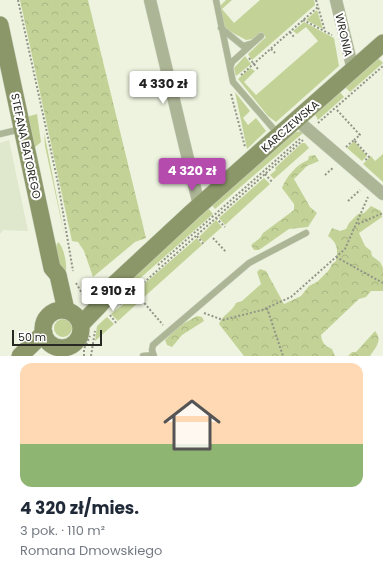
<!DOCTYPE html>
<html lang="pl">
<meta charset="utf-8">
<style>
:root{--surface:#fff;--page:#f6f6f7;--text:#1f2937;--muted:#747a83;--accent:#b54bad}
body{margin:0;font-family:Poppins,sans-serif;background:var(--page);color:var(--text);height:100vh;display:flex;flex-direction:column;font-size:15px;white-space:nowrap}
*{box-sizing:border-box;margin:0}
p{font-size:13px;color:var(--muted)}
.icon{flex:none;width:22px;height:22px;fill:none;stroke:currentColor;stroke-width:2;stroke-linecap:round;stroke-linejoin:round}
.map{position:relative;height:356px;overflow:hidden}
.sheet{display:flex;flex-direction:column;background:var(--surface);flex:1}
.sheet>*{flex:none}
.scale{position:absolute;left:12px;bottom:10px;width:90px;box-sizing:border-box;padding-left:4px;border:2px solid #272922;border-top:0;font-size:11px;line-height:14px;white-space:nowrap;color:#272922;-webkit-text-stroke:3px #fff;paint-order:stroke}
.price{position:absolute;translate:-50% -34px;padding:0 9px;border-radius:4px;background:#fff;color:#222;font-size:13px;line-height:26px;filter:drop-shadow(0 1px 2px #0008)}
.price::after{content:'';position:absolute;left:50%;top:24px;width:12px;height:9px;margin-left:-6px;background:inherit;clip-path:polygon(0 0,100% 0,50% 100%)}
.price.on{background:var(--accent);color:#fff}
ul{padding:0;list-style:none}
li{display:grid;align-content:center;gap:8px;height:212px;padding:0 20px}
li span{display:grid;place-items:center;height:124px;border-radius:12px;color:#555}
li>.icon{margin-inline-start:auto}
span .icon{width:72px;height:72px;fill:#fffc;stroke-width:1}
li b{font-size:17px}
.map>svg:first-child{display:block}
.built{fill:#dfe7cc}
.grass{fill:#c3d397}
.forest{fill:url(#forest-crowns)}
.lines{fill:none;stroke-linecap:round;stroke-linejoin:round}
.lane-casing{stroke:#c9cfbd;stroke-width:7}
.street-casing{stroke:#c9cfbd;stroke-width:13}
.secondary-casing{stroke:#c9cfbd;stroke-width:18}
.path{stroke:#919587;stroke-width:2;stroke-dasharray:2 2;stroke-linecap:butt}
.lane{stroke:#acb595;stroke-width:6}
.street{stroke:#acb595;stroke-width:12}
.secondary{stroke:#8b9768;stroke-width:17}
.labels{text-anchor:middle;stroke-width:4;stroke-linejoin:round;paint-order:stroke}
.street-label{font-size:11px;fill:#272922;stroke:#fff}
</style>
<div class="map">
<svg width="383" height="356" viewBox="0 0 383 356">
<defs>
<pattern id="forest-crowns" width="20" height="18" patternUnits="userSpaceOnUse"><rect width="20" height="18" fill="#c3d397"/><path d="M2 6a3 3 0 1 1 6 0M12 15a3 3 0 1 1 6 0" fill="none" stroke="#a8b582"/></pattern>
</defs>
<rect width="100%" height="100%" fill="#edf3df"/>
<!-- built -->
<path class="built" d="M9,140l19,91 -25,-1 -3,4v-91z"/>
<!-- grass -->
<path class="grass" d="M226,0h6l-10,9 12,14 26,-23h54l1,5 -63,55 -4,-6 18,-17 -5,-5 -8,7 -7,1 -22,-12 -4,-22z
M317,10l6,19 -17,-9z
M304,22l30,16 5,28 -63,56 -8,-6 -30,-37 12,-11 5,3 -11,11 12,13 62,-54 -12,-14 -9,7 -4,-3z
M245,56l6,8 -15,12 -2,-8z
M379,59l4,4 -33,29 -6,-6 28,-25z
M339,91l5,6 -26,23 -3,-6z
M235,92l15,19 -7,7 5,7 8,-7 10,13 -19,18z
M37,114l4,28 -7,6 -8,-31z
M301,131l2,2 -88,76 -4,-5 82,-71z
M44,132l21,106 -20,-92z
M354,141l13,15 -5,5 -15,-13z
M302,143h3l4,5 -35,31 -4,-4 6,-5 -1,-2z
M383,154v28l-20,-18 8,-8 4,5z
M264,178l6,6 -45,41 -6,-7z
M207,207l6,7 -101,89 1,-5 29,-32z
M216,220l6,7 -18,16 -5,-6z
M197,238l5,7 -59,53 -7,-7z
M58,242c7,6 10,27 7,35l-11,-27z
M135,295l5,6 -22,20 -7,-7z
M107,317l7,7 -19,17 2,-15z
M54 328a9 9 0 1 1 18 0a9 9 0 1 1-18 0Z"/>
<!-- forest -->
<path class="forest" d="M20,0h68l58,238 -11,4 -42,35 -9,-26 -6,-9 -6,-1z
M315,155l4,6 -12,5 -13,13 16,28 7,6 -9,14 -19,2 -30,21h-5l-3,-5 9,-7 3,-5 31,-23v-6l-12,-16c4,-11 15,-24 26,-28l1,-4z
M371,206l10,5 1,6 -23,16 6,13 6,5 1,5 8,6 3,6v23h-12l-5,6 -7,2 -38,36c1,8 4,11 11,14l3,7h-91l-25,-32c4,-10 13,-12 17,-21l6,-2 19,-17 -4,-12 3,-3 6,2 18,33 17,-8 8,-10 8,-4 12,-12 3,-6 4,-3c2,-11 2,-18 -8,-25l4,-8 8,3 6,-2 3,-6 9,-9 6,-1z
M197,316l5,1 2,4 -22,14 -10,12 -5,-2 -2,-5 14,-14z
M375,331c8,9 1,16 -5,25h-22l4,-4h4z"/>
<g class="lines">
<defs>
<path id="lane" d="M216,0l17,82 45,52
M221,28l22,18 10,-3 8,-7
M230,68l2,-6 20,-18
M0,134l21,-5
M143,356l10,-1
M154,356l-2,-6 1,-5 96,-82 57,-30"/>
<path id="street" d="M150,0l49,205
M336,0l17,70
M297,120l86,74"/>
<path id="secondary" d="M0,25l52,243 6,7 8,35
M43 329a19 19 0 1 1 38 0a19 19 0 1 1-38 0Z
M81,325c7,-10 28,-25 27,-35l84,-78 191,-169
M20,356l24,-23"/>
</defs>
<!-- lane casing -->
<use href="#lane" class="lane-casing"/>
<!-- street casing -->
<use href="#street" class="street-casing"/>
<!-- secondary casing -->
<use href="#secondary" class="secondary-casing"/>
<!-- path -->
<path class="path" d="M18,0l40,183 15,88
M316,0l9,31
M303,20l29,15
M290,32l4,5
M271,49l4,4
M249,58l9,11
M241,75l77,-68
M231,94l14,53
M337,110l23,25 -6,5
M318,123l65,-57
M346,147l8,-7 15,17 -5,4
M265,174l8,9
M325,175l9,-8
M348,201l12,-11
M216,218l9,9
M358,224l25,-11
M197,236l7,9
M213,238l13,14
M336,257l47,26
M158,265l143,-127
M76,283l10,17
M134,291l29,34
M120,304l183,-164
M267,308l16,48
M204,313l19,7 39,-10 29,-13 54,-48 23,-52
M110,315l7,9
M84,356v-7l6,-13
M91,356l4,-25"/>
<!-- lane -->
<use href="#lane" class="lane"/>
<!-- street -->
<use href="#street" class="street"/>
<!-- secondary -->
<use href="#secondary" class="secondary"/>
</g>
<g class="labels">
<!-- street labels -->
<g class="street-label">
<text transform="translate(344 35) rotate(77)" y="4">WRONIA</text>
<text transform="translate(290 126) rotate(-41)" y="4">KARCZEWSKA</text>
<text transform="translate(26 146) rotate(78)" y="4">STEFANA BATOREGO</text>
</g>
</g>
</svg>
<div class="scale">50 m</div>
<b class="price" style="left:163px;top:105px">4 330 zł</b>
<b class="price on" style="left:192px;top:192px">4 320 zł</b>
<b class="price" style="left:113px;top:312px">2 910 zł</b>
</div>
<section class="sheet">
<ul>
<li><span style="background:linear-gradient(#ffd9b3 65%,#8fb573 0)"><svg class="icon" aria-label="home" viewBox="0 0 24 24"><path d="M3 11l9-7 9 7M6 9v11h12V9"/></svg></span><div><b>4 320 zł/mies.</b><p>3 pok. · 110 m²</p><p>Romana Dmowskiego</p></div></li>
</ul>
</section>
